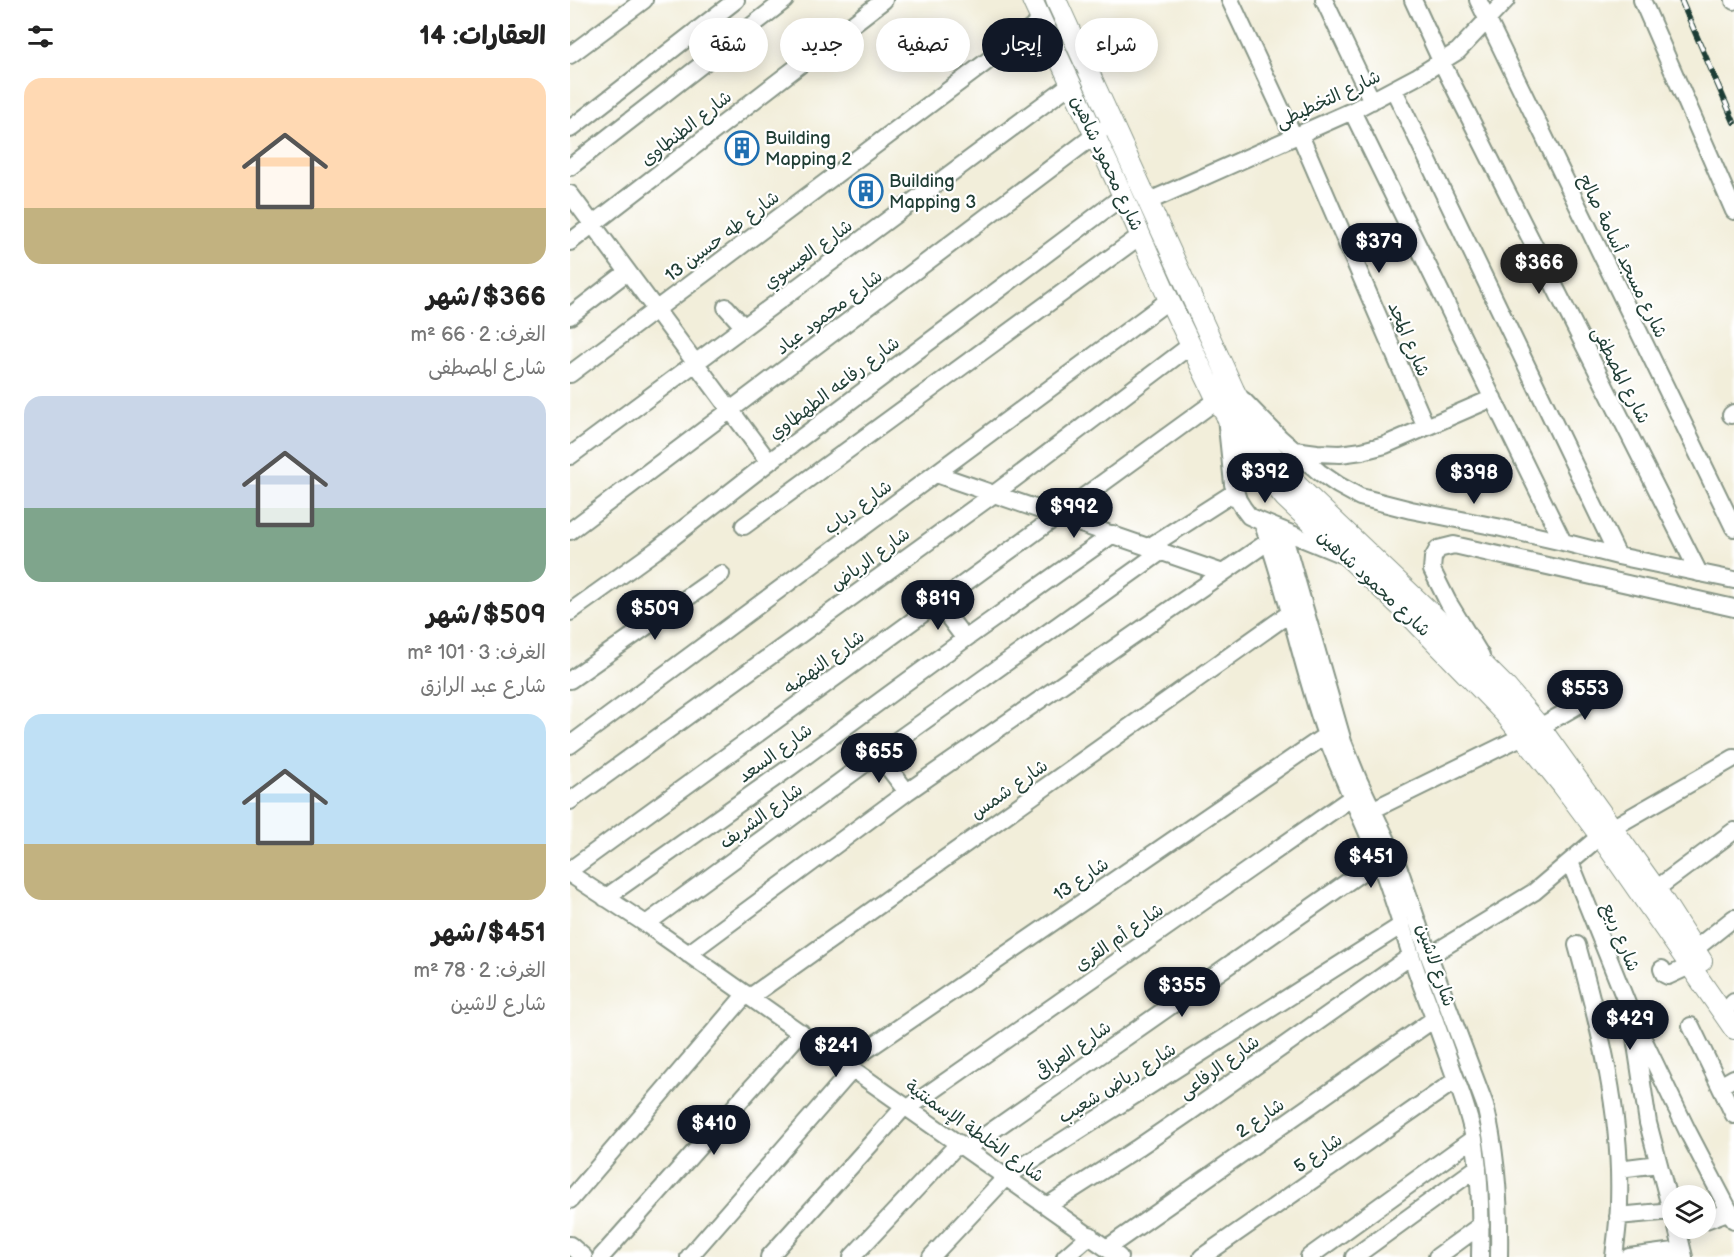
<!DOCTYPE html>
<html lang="ar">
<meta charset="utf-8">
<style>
:root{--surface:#fff;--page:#f6f6f6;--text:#222;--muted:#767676;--accent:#111827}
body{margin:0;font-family:"Balsamiq Sans","Playpen Sans Arabic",sans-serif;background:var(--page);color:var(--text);direction:rtl;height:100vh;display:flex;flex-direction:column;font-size:22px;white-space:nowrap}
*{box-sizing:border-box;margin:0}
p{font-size:20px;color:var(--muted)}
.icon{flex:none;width:33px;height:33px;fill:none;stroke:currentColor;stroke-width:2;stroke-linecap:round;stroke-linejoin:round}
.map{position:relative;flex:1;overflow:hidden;direction:ltr}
.details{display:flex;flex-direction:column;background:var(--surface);width:570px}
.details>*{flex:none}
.banner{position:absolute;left:18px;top:18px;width:570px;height:54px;direction:rtl;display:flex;gap:12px}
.fabs{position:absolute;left:1092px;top:1185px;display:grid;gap:12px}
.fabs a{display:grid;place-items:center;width:54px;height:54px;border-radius:50%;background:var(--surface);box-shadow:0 3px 15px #0003;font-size:30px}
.price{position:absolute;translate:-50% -51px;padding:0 14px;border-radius:21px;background:var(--accent);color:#fff;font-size:20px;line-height:39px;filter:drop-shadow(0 2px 3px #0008)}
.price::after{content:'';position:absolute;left:50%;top:36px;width:18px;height:14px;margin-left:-9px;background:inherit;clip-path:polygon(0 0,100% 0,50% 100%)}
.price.current{background:#222;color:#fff}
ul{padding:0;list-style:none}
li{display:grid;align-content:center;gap:12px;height:318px;padding:0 24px}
li span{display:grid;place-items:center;height:186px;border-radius:18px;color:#555}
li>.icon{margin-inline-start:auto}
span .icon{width:108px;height:108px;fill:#fffc;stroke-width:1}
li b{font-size:26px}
h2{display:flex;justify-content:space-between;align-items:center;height:72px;padding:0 24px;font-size:26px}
.chip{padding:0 21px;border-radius:27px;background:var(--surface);box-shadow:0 3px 15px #0003;font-size:21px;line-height:54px}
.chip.current{background:var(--accent);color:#fff}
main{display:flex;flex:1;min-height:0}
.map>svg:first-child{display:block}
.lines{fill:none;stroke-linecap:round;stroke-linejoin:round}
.minor-casing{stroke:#889687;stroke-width:20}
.major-casing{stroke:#889687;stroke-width:22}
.minor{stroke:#fff;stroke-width:16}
.major{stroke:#fff;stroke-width:20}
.rail-casing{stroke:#1f3d34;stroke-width:6}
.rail{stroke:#fff;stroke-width:4;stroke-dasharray:11;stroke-linecap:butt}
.labels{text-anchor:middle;stroke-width:4.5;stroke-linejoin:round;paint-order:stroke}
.street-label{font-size:18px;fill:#1f3d34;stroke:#fff}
.poi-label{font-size:18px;fill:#1f3d34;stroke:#fff;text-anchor:start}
</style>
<main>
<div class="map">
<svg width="1164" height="1257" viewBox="0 0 1164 1257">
<rect width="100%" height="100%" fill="#fff"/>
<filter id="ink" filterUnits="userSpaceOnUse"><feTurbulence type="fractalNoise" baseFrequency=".0167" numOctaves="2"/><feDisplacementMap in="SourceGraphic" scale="12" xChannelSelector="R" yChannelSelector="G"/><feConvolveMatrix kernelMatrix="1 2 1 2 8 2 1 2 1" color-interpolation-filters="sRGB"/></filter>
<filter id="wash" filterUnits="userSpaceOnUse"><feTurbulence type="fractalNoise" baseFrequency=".008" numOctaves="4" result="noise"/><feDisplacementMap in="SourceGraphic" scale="24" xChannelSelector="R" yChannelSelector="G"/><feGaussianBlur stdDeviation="1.35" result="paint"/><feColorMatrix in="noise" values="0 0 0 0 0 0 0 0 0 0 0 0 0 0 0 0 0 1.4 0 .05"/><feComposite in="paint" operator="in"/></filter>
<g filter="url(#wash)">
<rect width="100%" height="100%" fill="#f2eeda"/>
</g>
<g filter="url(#ink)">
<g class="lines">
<defs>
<path id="minor" d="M660,0l64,137
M754,0l48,101
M843,0l29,63 257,510
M908,0l256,528
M1072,0l92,211
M1164,0v1
M0,55l74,-55
M824,90l224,466
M782,111l211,431
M0,129l166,-129
M730,135l126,292
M0,167l215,-167
M0,194l199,268
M577,202l205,-91 66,-35 40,-25 48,-51
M0,242l314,-242
M156,307l17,19
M0,316l57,-44
M0,374l471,-353
M673,400l37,38 39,34 19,13 22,12 51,13 86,17 66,15 55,14 116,24
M1161,415l3,-2
M656,417l7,67 5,16 5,8 6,8 13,6 81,33
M724,450l23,3 23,1 22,-3 23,-6 108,-47
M0,456l501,-372
M366,474l287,99
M692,522c26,70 39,143 64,213 16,43 36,83 53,125 17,43 28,87 44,129 11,28 21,57 31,85 8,21 16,43 20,65 7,39 7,79 6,118
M174,526l396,-290
M712,530l61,212 15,37 33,70 11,28 27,79 56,149c12,50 15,100 14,152
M0,531l533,-402
M579,547l86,-55
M368,603l27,36
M0,612l85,-61 114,-89 354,-266
M911,656l-33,-54 -16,-32 1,-12 5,-9 16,-4 280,63
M0,680l151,-106
M970,727l73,-42
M0,745l599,-445
M308,754l29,38
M0,801l424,-307 197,-149
M802,810l151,-74
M1042,828l122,-70
M1000,862l62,154 56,116 46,88
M0,870l647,-470
M0,874l76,50 473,333
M1086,889l78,-58
M35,898l184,-130 176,-129 148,-105
M76,924l232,-170 284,-203
M1007,945c23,83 45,170 42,257 0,18 -3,37 -5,55
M1125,949l39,-31
M118,954l219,-162 362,-251
M859,956l105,-64 66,-56
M1092,969l2,5 4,2 22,-10
M180,997l540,-384
M1162,1004l2,-2
M1121,1026l43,89
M1064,1031l14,92 24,91
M276,1064l489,-335
M1150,1086l14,-8
M338,1108l443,-310
M396,1149l413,-289
M1049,1169l39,-5
M0,1200l176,-206
M477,1206l89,-57 54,-37 221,-156
M1048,1216l54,-5
M1136,1220l24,-9
M1107,1228l7,29
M0,1245l14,12
M537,1248l327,-229
M31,1257l200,-225
M119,1257l164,-188
M199,1257l136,-151
M282,1257l107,-114
M361,1257l75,-80 396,-252
M495,1257l25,-22
M632,1257l254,-177
M739,1257l165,-119
M784,1257l124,-90
M867,1257l44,-32
M1059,1257l53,-7"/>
<path id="major" d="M462,0l91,196 46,104 48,100 30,51 38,47 121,114 98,101 58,72 38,51 134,193
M486,0l178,390 21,41 13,19 30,36 155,148 54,54 33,39 116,162 46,72"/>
</defs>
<!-- minor casing -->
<use href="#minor" class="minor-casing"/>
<!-- major casing -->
<use href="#major" class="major-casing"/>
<!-- minor -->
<use href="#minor" class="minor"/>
<!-- major -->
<use href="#major" class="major"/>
<defs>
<path id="rail" d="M1111,0l53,122"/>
</defs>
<!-- rail casing -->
<use href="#rail" class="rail-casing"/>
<!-- rail -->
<use href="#rail" class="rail"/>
</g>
</g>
<!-- icons -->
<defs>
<symbol id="building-ring" viewBox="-11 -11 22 22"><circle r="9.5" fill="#fff" stroke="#1f6fb2" stroke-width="1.5"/><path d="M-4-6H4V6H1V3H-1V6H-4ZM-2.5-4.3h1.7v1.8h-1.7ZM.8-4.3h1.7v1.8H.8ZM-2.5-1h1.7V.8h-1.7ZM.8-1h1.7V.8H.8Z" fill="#1f6fb2"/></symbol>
</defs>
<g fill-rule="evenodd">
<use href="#building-ring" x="153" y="129" width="38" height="38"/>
<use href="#building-ring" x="277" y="172" width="38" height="38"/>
</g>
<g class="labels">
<!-- street labels -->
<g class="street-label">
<text transform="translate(758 99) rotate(-25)" y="6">شارع التخطيطى</text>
<text transform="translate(116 128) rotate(-38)" y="6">شارع الطنطاوى</text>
<text transform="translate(537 163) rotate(65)" y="6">شارع محمود شاهين</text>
<text transform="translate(152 236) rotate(-37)" y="6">شارع طه حسين 13</text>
<text transform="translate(238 254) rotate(-36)" y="6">شارع العيسوي</text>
<text transform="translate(1053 256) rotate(64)" y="6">شارع مسجد أسامة صالح</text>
<text transform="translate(259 312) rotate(-37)" y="6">شارع محمود عياد</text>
<text transform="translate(839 339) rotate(67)" y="6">شارع المجد</text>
<text transform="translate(1051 375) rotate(63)" y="6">شارع المصطفى</text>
<text transform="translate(264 388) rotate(-37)" y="6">شارع رفاعه الطهطاوي</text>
<text transform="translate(288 507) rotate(-36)" y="6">شارع دياب</text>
<text transform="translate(300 559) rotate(-36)" y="6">شارع الرياض</text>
<text transform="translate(804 583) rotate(43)" y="6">شارع محمود شاهين</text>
<text transform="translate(254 662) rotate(-36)" y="6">شارع النهضه</text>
<text transform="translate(205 753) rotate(-36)" y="6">شارع السعد</text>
<text transform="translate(439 789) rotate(-35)" y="6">شارع شمس</text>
<text transform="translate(191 816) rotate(-36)" y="6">شارع الشريف</text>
<text transform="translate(511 879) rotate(-34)" y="6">شارع 13</text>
<text transform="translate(549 937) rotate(-35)" y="6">شارع أم القرى</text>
<text transform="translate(1051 937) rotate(68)" y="6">شارع ربيع</text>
<text transform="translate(866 965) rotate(71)" y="6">شارع لاشين</text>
<text transform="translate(503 1050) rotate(-35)" y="6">شارع العراقى</text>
<text transform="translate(649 1067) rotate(-36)" y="6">شارع الرفاعى</text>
<text transform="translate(547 1083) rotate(-32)" y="6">شارع رياض شعيب</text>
<text transform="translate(690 1118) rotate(-35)" y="6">شارع 2</text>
<text transform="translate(405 1131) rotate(35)" y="6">شارع الخلطة الإسمنتية</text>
<text transform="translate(748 1153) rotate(-35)" y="6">شارع 5</text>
</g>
<!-- poi labels -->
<g class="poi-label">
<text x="195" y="144">Building<tspan x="195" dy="21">Mapping 2</tspan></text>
<text x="319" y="187">Building<tspan x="319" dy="21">Mapping 3</tspan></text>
</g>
</g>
</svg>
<div class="fabs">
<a><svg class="icon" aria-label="layers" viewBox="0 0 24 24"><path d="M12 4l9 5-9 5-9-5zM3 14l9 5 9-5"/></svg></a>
</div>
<b class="price" style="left:809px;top:274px">$379</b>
<b class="price current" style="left:969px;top:295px">$366</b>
<b class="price" style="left:695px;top:504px">$392</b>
<b class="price" style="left:904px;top:505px">$398</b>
<b class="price" style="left:504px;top:539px">$992</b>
<b class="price" style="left:368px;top:631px">$819</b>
<b class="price" style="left:85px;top:641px">$509</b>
<b class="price" style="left:1015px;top:721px">$553</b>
<b class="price" style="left:309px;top:784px">$655</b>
<b class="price" style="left:801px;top:889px">$451</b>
<b class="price" style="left:612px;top:1018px">$355</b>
<b class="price" style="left:1060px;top:1051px">$429</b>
<b class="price" style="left:266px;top:1078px">$241</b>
<b class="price" style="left:144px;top:1156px">$410</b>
<div class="banner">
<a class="chip">شراء</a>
<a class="chip current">إيجار</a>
<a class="chip">تصفية</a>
<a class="chip">جديد</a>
<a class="chip">شقة</a>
</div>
</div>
<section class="details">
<h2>العقارات: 14<svg class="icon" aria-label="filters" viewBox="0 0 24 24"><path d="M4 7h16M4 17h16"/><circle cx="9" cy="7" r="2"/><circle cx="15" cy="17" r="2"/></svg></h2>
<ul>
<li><span style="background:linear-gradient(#ffd9b3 70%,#c2b280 0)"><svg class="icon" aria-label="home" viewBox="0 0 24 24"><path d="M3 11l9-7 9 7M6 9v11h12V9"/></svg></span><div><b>$366/شهر</b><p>الغرف: 2 · 66 m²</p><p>شارع المصطفى</p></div></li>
<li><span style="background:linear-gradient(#c9d6e8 60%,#7fa58c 0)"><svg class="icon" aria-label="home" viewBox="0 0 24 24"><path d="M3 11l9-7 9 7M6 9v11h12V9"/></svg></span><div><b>$509/شهر</b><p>الغرف: 3 · 101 m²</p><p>شارع عبد الرازق</p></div></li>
<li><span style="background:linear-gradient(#bfe0f5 70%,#c2b280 0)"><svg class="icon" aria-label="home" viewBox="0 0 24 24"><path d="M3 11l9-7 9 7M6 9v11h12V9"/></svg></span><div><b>$451/شهر</b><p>الغرف: 2 · 78 m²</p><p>شارع لاشين</p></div></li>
</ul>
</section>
</main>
